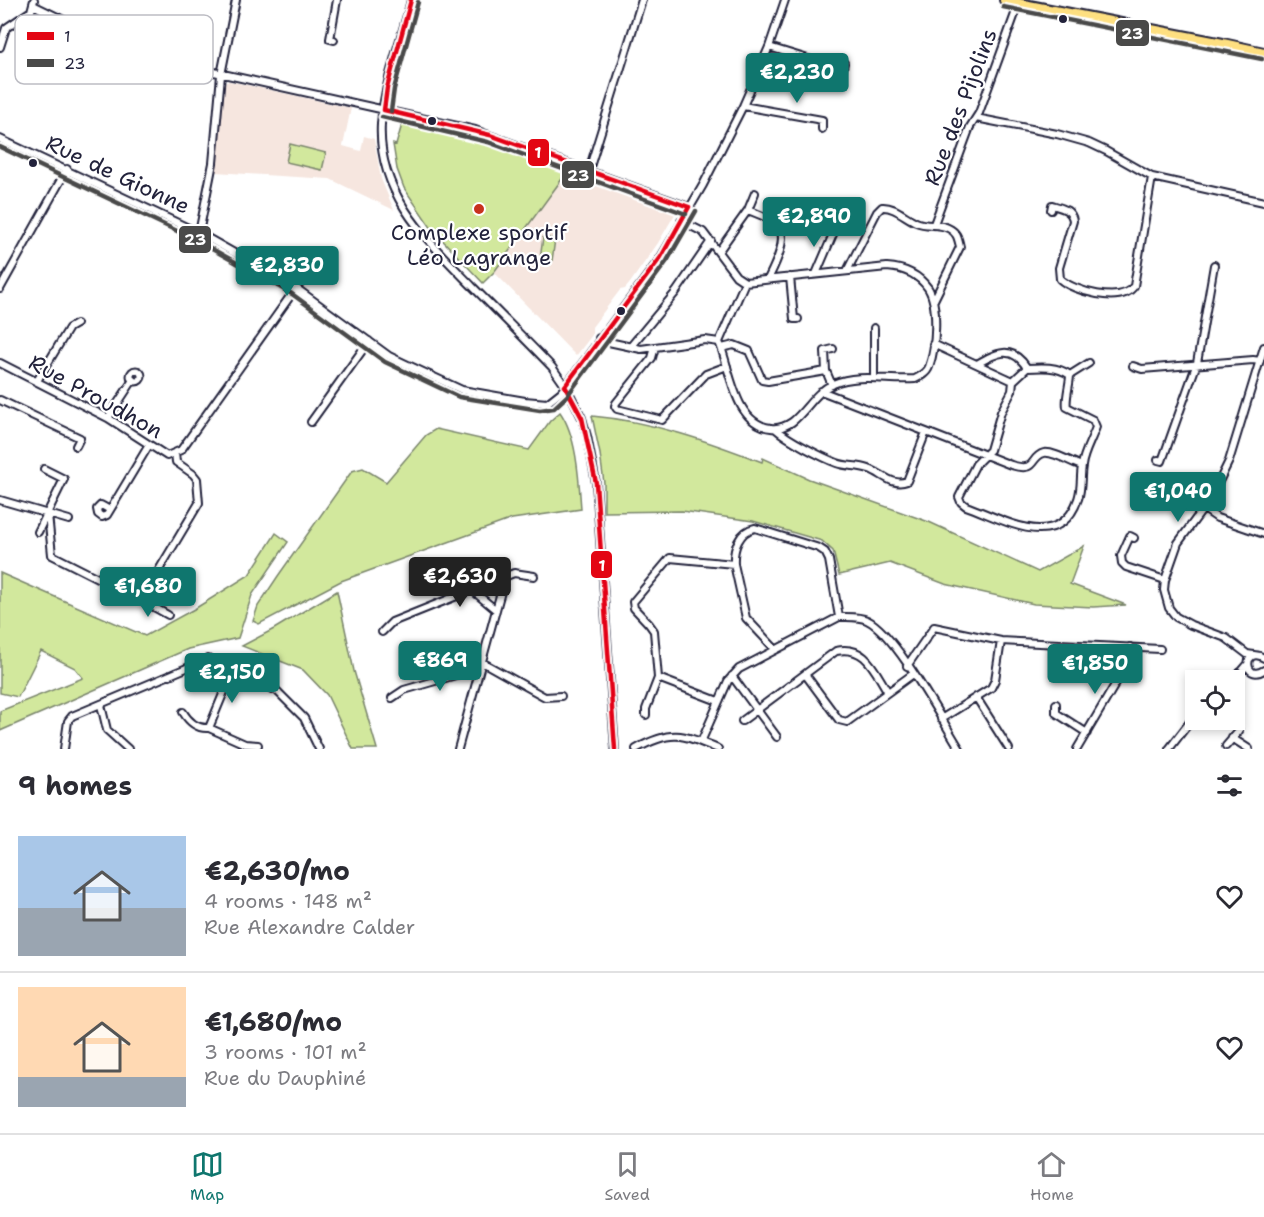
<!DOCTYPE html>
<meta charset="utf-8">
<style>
:root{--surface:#fff;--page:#f7f7f7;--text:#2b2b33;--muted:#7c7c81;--line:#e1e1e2;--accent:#0f766e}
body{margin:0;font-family:"Shantell Sans",sans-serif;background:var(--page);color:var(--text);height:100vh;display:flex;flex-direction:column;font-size:22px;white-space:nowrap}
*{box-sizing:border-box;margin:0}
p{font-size:20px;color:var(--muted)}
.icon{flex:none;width:33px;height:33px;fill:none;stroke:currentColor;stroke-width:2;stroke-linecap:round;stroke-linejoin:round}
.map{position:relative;height:749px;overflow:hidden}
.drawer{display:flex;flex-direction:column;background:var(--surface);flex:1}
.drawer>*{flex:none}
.fabs{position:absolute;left:1185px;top:670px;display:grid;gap:12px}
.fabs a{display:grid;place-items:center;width:60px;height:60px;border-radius:0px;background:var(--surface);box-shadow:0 3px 9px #0003;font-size:30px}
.price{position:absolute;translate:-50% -51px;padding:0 14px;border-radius:6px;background:var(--accent);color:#fff;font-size:20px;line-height:39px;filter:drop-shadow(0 2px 3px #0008)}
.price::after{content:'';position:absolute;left:50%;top:36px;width:18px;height:14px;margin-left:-9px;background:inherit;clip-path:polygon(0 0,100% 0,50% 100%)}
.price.on{background:#222;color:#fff}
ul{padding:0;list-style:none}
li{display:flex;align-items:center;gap:18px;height:150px;padding:0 18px}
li+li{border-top:2px solid var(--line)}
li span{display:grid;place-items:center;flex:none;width:168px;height:120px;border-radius:0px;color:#555}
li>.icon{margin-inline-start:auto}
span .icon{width:72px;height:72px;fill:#fffc;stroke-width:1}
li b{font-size:26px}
h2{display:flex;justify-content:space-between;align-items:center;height:72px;padding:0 18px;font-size:26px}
.dock{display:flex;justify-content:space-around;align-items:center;height:84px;border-top:2px solid var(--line);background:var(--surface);font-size:16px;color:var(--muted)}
.dock a{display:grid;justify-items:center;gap:3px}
.dock .on{color:var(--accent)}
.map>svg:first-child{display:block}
.built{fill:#f6e6df}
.green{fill:#d2e89d;stroke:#7a856c;stroke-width:1.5}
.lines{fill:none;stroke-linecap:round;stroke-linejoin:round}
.minor-casing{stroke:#22223b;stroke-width:10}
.major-casing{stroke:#22223b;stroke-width:12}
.minor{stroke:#fff;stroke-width:6}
.major{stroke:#fedf80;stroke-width:8}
.bus-1-casing{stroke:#fff;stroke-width:9}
.bus-2-casing{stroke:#fff;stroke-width:9}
.bus-1{stroke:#e30613;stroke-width:4.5}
.bus-2{stroke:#4a4a49;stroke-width:4.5}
.bus-dot{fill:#22223b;stroke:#fff;stroke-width:2}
.poi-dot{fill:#c8321e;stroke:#fff;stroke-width:2}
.labels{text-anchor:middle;stroke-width:4.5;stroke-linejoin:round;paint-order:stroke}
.street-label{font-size:22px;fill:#22223b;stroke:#fff}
.poi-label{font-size:22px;fill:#22223b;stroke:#fff}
.key{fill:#fff;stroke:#bdbdc4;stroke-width:1.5}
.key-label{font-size:16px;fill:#22223b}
.line-badge{stroke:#fff;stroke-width:2}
.badge-label{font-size:16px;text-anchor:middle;font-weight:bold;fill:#fff}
</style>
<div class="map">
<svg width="1264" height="749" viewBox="0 0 1264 749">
<rect width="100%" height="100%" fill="#fff"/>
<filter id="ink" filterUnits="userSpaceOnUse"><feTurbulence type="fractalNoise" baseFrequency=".0167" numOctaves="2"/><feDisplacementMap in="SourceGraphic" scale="12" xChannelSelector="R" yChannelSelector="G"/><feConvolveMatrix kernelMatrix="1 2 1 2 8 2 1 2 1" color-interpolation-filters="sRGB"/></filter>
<g filter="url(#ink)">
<!-- built -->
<path class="built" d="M229,81l122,27 -8,38 18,5 3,-15 10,3 7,40 13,31 -64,-31 -115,-7 10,-89z
M570,168l102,38 3,8 -17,29 -28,40 -5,6 -5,1 -28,37v8l-16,21 -82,-84z"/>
<!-- green -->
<path class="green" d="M403,121l59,15 8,1 41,16 2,-6 57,21 -76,104 -11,11 -51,-54 -28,-41 -7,-19 -4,-25 3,1z
M290,144l36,9 -4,17 -36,-8z
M543,237l12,2 -3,22 -12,-1z
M560,412c17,24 19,68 21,97l-69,10 -171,62 -82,43 -6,-3 5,-15 20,-30 74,-105 11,-3 23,14 40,-47 10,-6 93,21 21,-29z
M592,416c58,5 116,25 170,46l1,-4 46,21 120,43 109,50 46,-26 -14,38 56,21 -33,2 -59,-3 -89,-20 -55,-21 -51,12 -6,-24 -11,-10 -69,-20 -71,-10 -78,1v-29l-4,-29z
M276,533l12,9 -36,53 -14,43 -50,11 -188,82v-20l83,-33 -8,-10 -34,-17 -23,46 -18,-4v-120l145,63 51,-28 53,-33z
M337,591l17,80 23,78h-24l-26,-54 -24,-25 -61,-24 32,-17z"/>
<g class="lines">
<defs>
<path id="minor" d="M411,0c-10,41 -27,82 -30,124 -4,70 46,116 91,162 27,27 54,54 80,81l16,23 14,28 5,18 9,47 19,266
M33,5l100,49 342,76 214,77
M334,40l-4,-1 7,-39
M0,47l6,-19 25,-17 3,-11
M769,47l52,16 10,-3 13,3 -1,5
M743,106l79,14v9
M976,118l81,16 32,9 17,8 46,26 112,25
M0,139l199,94 97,55 93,68 19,9 54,25 63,11 22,2 14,-11 100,-135 42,-72 40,-79 26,-59 16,-47
M589,170l53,-170
M748,210l7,-17
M1051,210l1,-5c10,3 20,5 21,16l-14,47 1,11c13,12 61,26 74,7l18,-109
M934,224l36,-97 9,-14 40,-110
M781,232l16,-20
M199,233l14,-70 8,-88 15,-75
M718,252l30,-42c9,4 23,8 29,15 13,12 -3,42 -9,54
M847,271l30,-59 5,-5c12,-1 23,10 34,15 11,5 22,1 32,6 9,4 10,10 12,19l-26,53
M816,274l18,-42
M790,277l4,42h4
M0,289l67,-120
M874,328v50
M599,338l5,3 37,8 64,-9 14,2c12,28 15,82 52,86 7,1 15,-2 21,-6 15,-12 23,-30 41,-38 26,-11 55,-3 82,-5 6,-3 12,-6 14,-12 7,-19 10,-62 -1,-79 -10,-14 -25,-20 -41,-21l-142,15 -9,-6 -33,-44 -22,-11
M719,342l26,-60
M933,344l80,37
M631,346l45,-54 35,-51
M655,347l-3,11 -36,45 -1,3 2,3 45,11 44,-46 21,-8
M722,348l12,-3 15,6 13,29 6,1 58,-10 6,14
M0,363l108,55 59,38 14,-6 115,-162
M977,364c19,-11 35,-20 50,4 15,-1 30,-2 43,7 0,9 -5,24 -3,32l26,13 3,7c-4,12 -13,27 -14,39 -2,11 0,22 -4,33 -19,55 -75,20 -112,7l-5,-4 -2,-5 17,-33 14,-14 11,-38 11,-21 1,-10 14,-13
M1133,366l9,3 111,-9 7,1
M130.5 376a5.5 5.5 0 1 1 11 0a5.5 5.5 0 1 1-11 0Z
M826,371l-1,-20 8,-2
M1070,375l19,-12
M37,381l32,-53 7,-4
M821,391l190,74c27,8 18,-8 33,-12 8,-2 29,10 38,13
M0,400l80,38 -4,8
M108,418l25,-38
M311,422l58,-81
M776,429c11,10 45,28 61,34 10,4 21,2 32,6 13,4 23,18 38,12l19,-49
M1158,460l4,1 35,-98 17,-98
M0,500l69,20
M1204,509l13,9 47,16
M110,510l-9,-5 -4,4 1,5 4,3 5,-2 42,-70
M48,514l4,41 89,45 58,-97 -2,-24 -4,-5 -17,-12 -1,-9
M38,532l26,-53 -20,-10
M1134,538l-4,-2 -9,20 1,7 4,4 39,13
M734,564l12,54 29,31
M472,590l24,20
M141,600l27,15
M382,632l10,-10 122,-49 20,3
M1254,655l-7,-1 -21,-16 -35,-13 -15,-8 -7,-9 -5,-18 1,-10 13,-37 33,-45 18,-37 35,-114
M1264,658c-21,-13 -21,25 0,12
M482,662l63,35 16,-1
M907,666l27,-39 67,14 159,8
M805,674l34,46 8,2 66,-48
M732,676l45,61
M1229,681l13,-10 6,-7
M976,697l33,52
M392,698l12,-8 76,-22
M718,701l-60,-23 -4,-47 -5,-7 -15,-16 -1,-6 37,-44 64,6c-1,-15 5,-33 21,-36l64,20 6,4 4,8 10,57
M1056,704v9l31,20
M101,705l6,25 21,19
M183,712c6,10 15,17 26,16l36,16 13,1
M646,715v-6l12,-31
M941,719l50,-31 4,-8 6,-39
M742,721l94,-70c30,-6 38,19 52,41
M209,728l24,-58
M1232,738l17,11
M701,742l27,-61 11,-12 100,-52c9,0 20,-1 28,3 29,14 74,99 93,129
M1226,746l13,-15
M64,749l4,-28 4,-5 136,-57 69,32 27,27 15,31
M458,749l47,-172
M636,749c36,-20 46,-15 82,0
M1077,749l49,-83 4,-19
M1169,749l27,-35"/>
<path id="major" d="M1004,0l219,43 41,9"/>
</defs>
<!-- minor casing -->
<use href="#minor" class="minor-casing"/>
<!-- major casing -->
<use href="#major" class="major-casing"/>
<!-- minor -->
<use href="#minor" class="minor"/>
<!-- major -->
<use href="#major" class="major"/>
<defs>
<path id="bus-1" d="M384,110l106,25 199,72
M384,110l3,-22 24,-88
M565,386l17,32 14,65 19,266
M565,386l96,-129 28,-50"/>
<path id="bus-2" d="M1003,7l259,52
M391,111l3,-22 24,-87
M382,117l106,25 198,72
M0,147l196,93 96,54 93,68 74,35 81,13 14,-2 13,-12 100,-135 29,-50"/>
</defs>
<!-- bus-1 casing -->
<use href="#bus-1" class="bus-1-casing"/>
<!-- bus-2 casing -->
<use href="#bus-2" class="bus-2-casing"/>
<!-- bus-1 -->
<use href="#bus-1" class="bus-1"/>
<!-- bus-2 -->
<use href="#bus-2" class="bus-2"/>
</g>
</g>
<!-- markers -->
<g class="bus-dot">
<circle cx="1063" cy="19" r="5"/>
<circle cx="432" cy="121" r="5"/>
<circle cx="33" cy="163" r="5"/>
<circle cx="621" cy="311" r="5"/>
</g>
<circle class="poi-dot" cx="479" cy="209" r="6"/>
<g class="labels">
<!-- street labels -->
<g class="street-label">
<text transform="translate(960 107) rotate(-69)" y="8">Rue des Pijolins</text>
<text transform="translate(118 174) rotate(25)" y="8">Rue de Gionne</text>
<text transform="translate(96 396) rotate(29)" y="8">Rue Proudhon</text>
</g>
<!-- poi labels -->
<g class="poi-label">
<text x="479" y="240">Complexe sportif<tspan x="479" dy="25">Léo Lagrange</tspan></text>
</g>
</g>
<!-- legend -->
<rect x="15" y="15" width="198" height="69" rx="9" class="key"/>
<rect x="27" y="32" width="27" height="8" fill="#e30613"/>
<rect x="27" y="59" width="27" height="8" fill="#4a4a49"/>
<g class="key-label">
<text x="64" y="42">1</text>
<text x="64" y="69">23</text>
</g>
<g class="line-badge">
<rect x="1115" y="19" width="35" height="28" rx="6" fill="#4a4a49"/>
<rect x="527" y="138" width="23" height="29" rx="6" fill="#e30613"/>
<rect x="561" y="160" width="34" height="29" rx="6" fill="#4a4a49"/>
<rect x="178" y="225" width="34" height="29" rx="6" fill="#4a4a49"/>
<rect x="590" y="550" width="23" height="29" rx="6" fill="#e30613"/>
</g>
<g class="badge-label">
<text x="1132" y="39">23</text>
<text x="538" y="158">1</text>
<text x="578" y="181">23</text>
<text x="195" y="245">23</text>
<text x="602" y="571">1</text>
</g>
</svg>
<div class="fabs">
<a><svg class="icon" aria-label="locate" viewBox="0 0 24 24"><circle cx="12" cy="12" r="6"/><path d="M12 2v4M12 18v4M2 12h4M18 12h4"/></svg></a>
</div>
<b class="price" style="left:797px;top:104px">€2,230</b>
<b class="price" style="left:814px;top:248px">€2,890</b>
<b class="price" style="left:287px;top:297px">€2,830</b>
<b class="price" style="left:1178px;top:523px">€1,040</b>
<b class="price on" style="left:460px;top:608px">€2,630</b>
<b class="price" style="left:148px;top:618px">€1,680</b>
<b class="price" style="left:440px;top:692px">€869</b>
<b class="price" style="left:1095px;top:695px">€1,850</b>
<b class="price" style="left:232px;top:704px">€2,150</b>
</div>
<section class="drawer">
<h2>9 homes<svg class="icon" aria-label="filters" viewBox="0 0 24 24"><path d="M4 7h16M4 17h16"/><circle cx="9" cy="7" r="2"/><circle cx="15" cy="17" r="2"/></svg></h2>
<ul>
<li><span style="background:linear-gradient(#a9c7e8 60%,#9aa5b1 0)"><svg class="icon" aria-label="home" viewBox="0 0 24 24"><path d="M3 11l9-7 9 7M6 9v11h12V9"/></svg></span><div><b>€2,630/mo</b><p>4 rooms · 148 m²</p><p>Rue Alexandre Calder</p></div><svg class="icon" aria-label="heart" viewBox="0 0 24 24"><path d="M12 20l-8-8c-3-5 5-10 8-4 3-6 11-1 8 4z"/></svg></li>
<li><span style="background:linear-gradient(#ffd9b3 75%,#9aa5b1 0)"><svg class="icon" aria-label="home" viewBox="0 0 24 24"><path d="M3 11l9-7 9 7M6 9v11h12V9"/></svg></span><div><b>€1,680/mo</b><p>3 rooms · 101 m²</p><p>Rue du Dauphiné</p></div><svg class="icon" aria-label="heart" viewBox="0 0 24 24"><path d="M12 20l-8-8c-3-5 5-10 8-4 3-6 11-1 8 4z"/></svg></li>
</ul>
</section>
<nav class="dock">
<a class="on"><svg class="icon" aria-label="map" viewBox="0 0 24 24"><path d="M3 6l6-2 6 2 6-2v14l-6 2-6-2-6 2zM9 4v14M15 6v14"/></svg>Map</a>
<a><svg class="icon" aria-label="saved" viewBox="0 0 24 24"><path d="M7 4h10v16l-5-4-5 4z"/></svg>Saved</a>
<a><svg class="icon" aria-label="home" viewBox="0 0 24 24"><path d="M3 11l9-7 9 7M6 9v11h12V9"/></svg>Home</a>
</nav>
